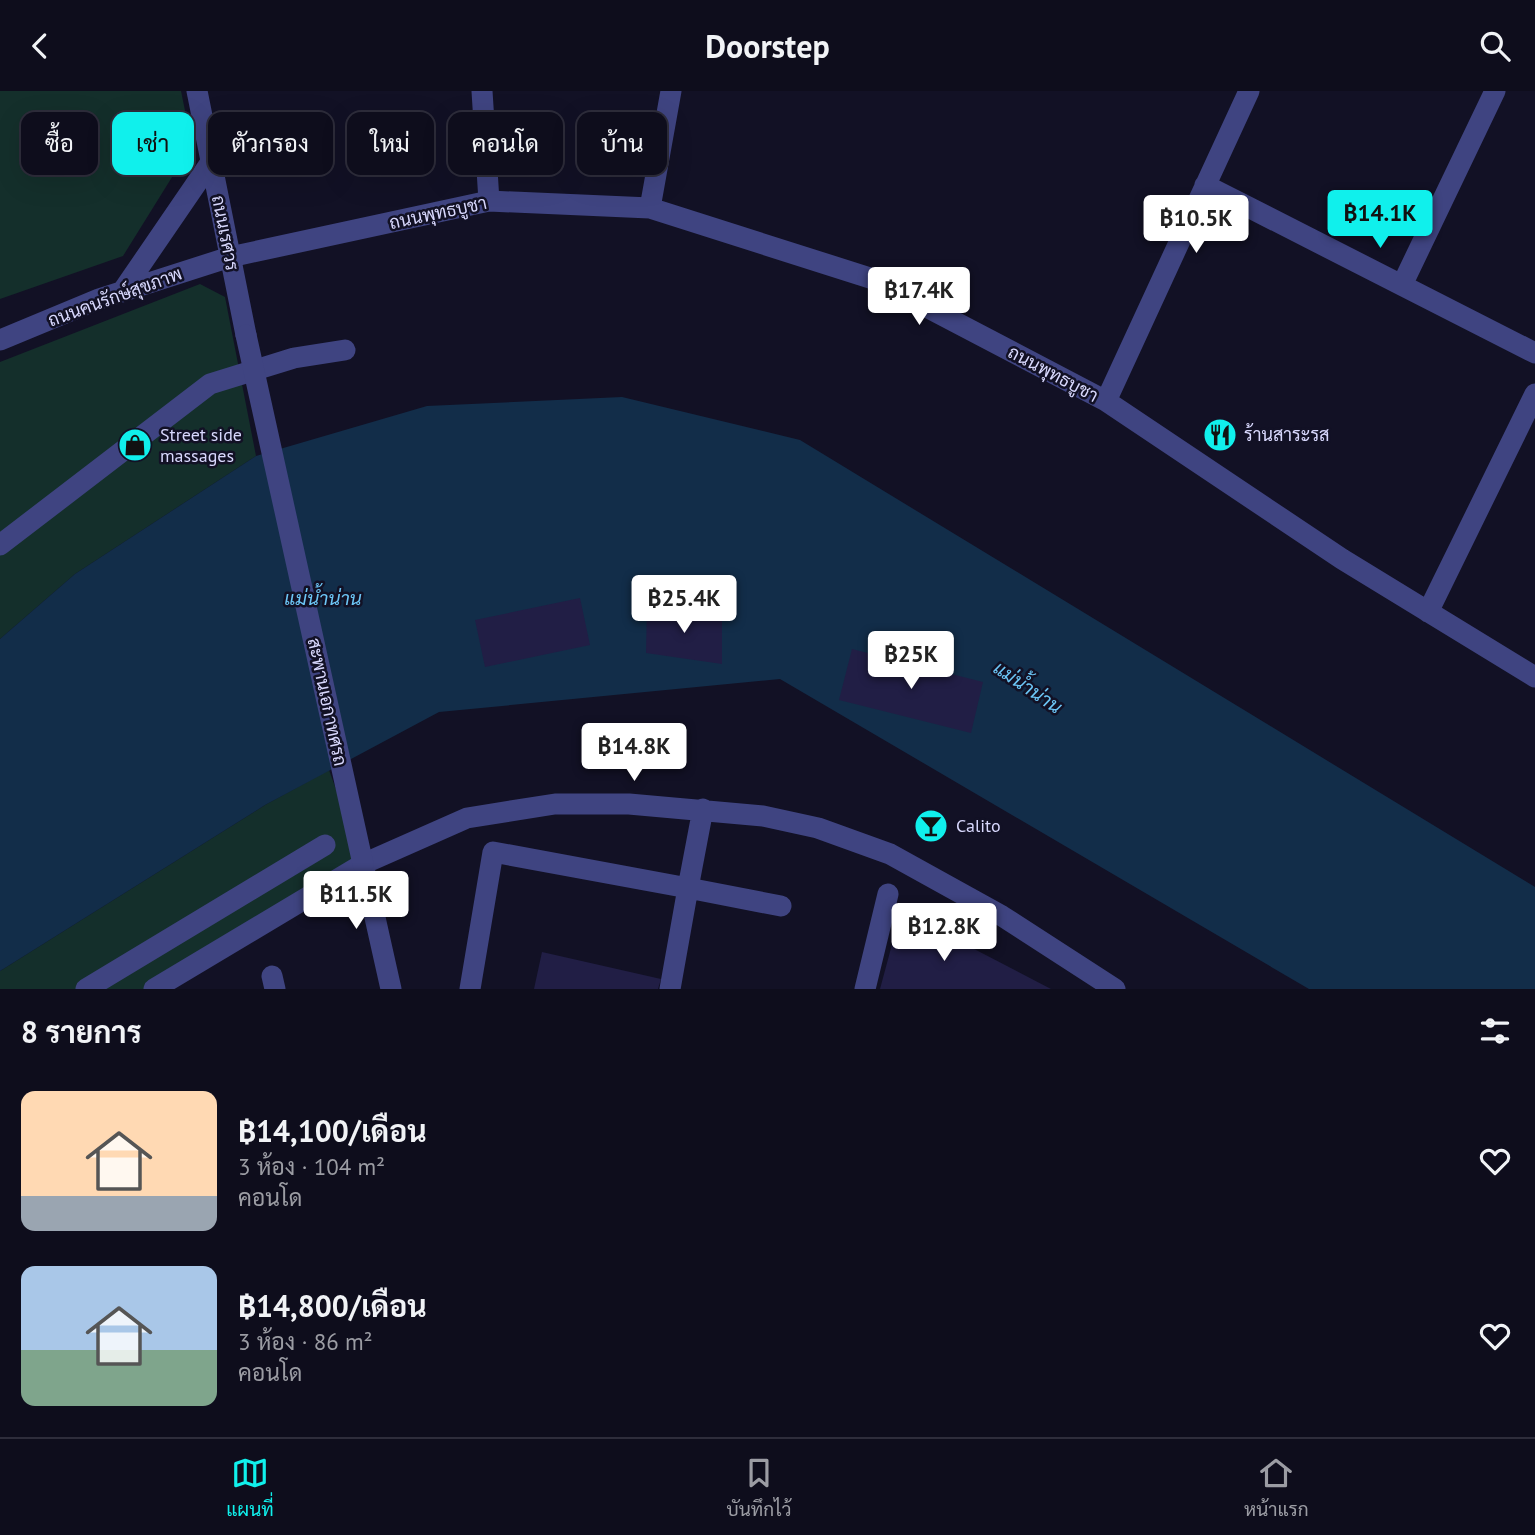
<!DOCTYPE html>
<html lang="th">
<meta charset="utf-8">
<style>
:root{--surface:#0e0d1c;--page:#1c1b29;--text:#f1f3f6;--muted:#9b9ca3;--line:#2e2d3b;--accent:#10f0ec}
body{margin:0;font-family:"PT Sans",Sarabun,sans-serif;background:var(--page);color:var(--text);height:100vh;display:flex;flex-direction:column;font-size:26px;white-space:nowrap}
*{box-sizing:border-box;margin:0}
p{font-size:23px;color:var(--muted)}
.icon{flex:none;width:38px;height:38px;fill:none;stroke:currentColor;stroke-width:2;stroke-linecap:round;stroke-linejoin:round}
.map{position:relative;height:898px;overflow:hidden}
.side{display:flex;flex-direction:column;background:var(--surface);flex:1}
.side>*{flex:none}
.top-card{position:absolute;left:21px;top:21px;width:700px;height:63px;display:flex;gap:14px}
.price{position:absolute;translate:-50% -60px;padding:0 16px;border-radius:7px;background:#fff;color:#222;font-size:23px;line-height:46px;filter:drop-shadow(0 2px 4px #0008)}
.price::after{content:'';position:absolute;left:50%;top:42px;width:21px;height:16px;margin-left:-10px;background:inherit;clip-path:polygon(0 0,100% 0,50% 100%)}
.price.current{background:var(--accent);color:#111}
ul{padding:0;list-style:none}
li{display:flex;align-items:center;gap:21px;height:175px;padding:0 21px}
li span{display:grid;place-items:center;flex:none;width:196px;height:140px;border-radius:14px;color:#555}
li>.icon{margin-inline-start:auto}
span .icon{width:84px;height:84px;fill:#fffc;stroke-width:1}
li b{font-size:30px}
h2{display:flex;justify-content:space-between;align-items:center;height:84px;padding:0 21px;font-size:30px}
.tag{padding:0 24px;border-radius:14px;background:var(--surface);box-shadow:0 7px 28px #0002,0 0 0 2px var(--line);font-size:24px;line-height:63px}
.tag.current{background:var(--accent);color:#111}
header{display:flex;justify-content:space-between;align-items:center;height:91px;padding:0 21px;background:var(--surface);font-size:32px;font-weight:700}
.dock{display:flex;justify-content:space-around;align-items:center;height:98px;border-top:2px solid var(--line);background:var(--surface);font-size:19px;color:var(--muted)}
.dock a{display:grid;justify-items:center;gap:4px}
.dock .current{color:var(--accent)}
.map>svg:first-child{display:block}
.green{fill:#142f2b}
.water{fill:#122d49}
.building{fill:#211e45}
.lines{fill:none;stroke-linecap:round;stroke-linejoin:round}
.minor{stroke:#3f4481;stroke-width:21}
.minor-bridge{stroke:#3f4481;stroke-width:21}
.labels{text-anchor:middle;stroke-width:5;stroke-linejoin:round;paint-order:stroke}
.street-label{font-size:18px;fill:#d8d8fd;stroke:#121125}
.poi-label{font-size:18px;fill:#d8d8fd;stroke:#121125;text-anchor:start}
.water-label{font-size:19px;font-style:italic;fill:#6cc6f6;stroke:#121125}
</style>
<header><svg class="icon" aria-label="back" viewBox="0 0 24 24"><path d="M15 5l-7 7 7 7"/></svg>Doorstep<svg class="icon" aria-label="search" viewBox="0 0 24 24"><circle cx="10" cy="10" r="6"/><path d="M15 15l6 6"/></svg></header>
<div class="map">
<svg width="1535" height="898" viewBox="0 0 1535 898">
<rect width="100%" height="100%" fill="#121125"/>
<!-- green -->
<path class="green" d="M0,0h181l11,54 -69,111 -123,43z
M200,193l25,13 31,159 -181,118 -75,65v-277z
M329,679l34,94 -209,125h-154v-18l265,-166z"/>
<!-- water -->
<path class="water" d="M622,306l178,43 735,447v102h-226l-529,-310 -341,33 -174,93 -265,166v-332l75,-65 181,-118 171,-50z"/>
<!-- building -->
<path class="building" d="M580,507l10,47 -105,22 -10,-47z
M647,514l75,14v45l-76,-11z
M852,558l131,33 -12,51 -132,-33z
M901,820l150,78h-171z
M542,861l119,27 -3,10h-124z"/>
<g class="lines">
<!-- minor -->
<path class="minor" d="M197,0l49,244
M482,0l7,110
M1205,94l330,168
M650,117l21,-117
M1402,194l93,-194
M122,201l89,-130
M0,249l99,-41 131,-42 259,-56 161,7 223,71 233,122 236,158 193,118
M1106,310l143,-310
M0,454l210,-161 84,-26 51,-8
M1428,521l107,-218
M363,773l28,125
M272,885l3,13
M86,898l239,-144
M154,898l209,-125 104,-46 88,-14h74l134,12 55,12 72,26 112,62 113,73
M470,898l23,-137 195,36 15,-79
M670,898l18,-101 93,18
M865,898l23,-95"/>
<!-- minor-bridge -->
<path class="minor-bridge" d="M246,244l117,529"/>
</g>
<!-- icons -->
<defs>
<symbol id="restaurant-disc" viewBox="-11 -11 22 22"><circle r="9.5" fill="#10f0ec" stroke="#121125"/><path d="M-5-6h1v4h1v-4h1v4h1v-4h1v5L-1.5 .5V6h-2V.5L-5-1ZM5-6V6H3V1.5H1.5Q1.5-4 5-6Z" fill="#111"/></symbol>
<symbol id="shop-disc" viewBox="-11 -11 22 22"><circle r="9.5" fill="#10f0ec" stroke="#121125"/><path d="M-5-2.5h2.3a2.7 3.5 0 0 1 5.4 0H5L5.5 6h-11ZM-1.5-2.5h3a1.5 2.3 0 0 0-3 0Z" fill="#111"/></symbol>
<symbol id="bar-disc" viewBox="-11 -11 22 22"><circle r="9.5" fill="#10f0ec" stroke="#121125"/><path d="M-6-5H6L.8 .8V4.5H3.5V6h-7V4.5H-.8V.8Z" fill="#111"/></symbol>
</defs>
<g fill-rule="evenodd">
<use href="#restaurant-disc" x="1201" y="325" width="38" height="38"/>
<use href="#shop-disc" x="116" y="335" width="38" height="38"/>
<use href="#bar-disc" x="912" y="716" width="38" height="38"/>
</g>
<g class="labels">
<!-- street labels -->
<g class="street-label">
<text transform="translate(438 122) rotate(-12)" y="6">ถนนพุทธบูชา</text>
<text transform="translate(225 142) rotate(79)" y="6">ถนนเรศวร</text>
<text transform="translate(115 206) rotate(-20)" y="6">ถนนคนรักษ์สุขภาพ</text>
<text transform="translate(1053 283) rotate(28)" y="6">ถนนพุทธบูชา</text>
<text transform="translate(327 611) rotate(78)" y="6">สะพานเอกาทศรถ</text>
</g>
<!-- poi labels -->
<g class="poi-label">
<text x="160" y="350">Street side<tspan x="160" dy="21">massages</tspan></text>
<text x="1244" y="350">ร้านสาระรส</text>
<text x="956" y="741">Calito</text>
</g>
<!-- water labels -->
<g class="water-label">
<text x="323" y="514">แม่น้ำน่าน</text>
<text transform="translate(1028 596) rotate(34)" y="7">แม่น้ำน่าน</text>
</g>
</g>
</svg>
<b class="price current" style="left:1380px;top:159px">฿14.1K</b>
<b class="price" style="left:1196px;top:164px">฿10.5K</b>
<b class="price" style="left:919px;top:236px">฿17.4K</b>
<b class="price" style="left:684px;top:544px">฿25.4K</b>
<b class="price" style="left:911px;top:600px">฿25K</b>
<b class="price" style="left:634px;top:692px">฿14.8K</b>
<b class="price" style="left:356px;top:840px">฿11.5K</b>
<b class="price" style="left:944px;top:872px">฿12.8K</b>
<div class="top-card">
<a class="tag">ซื้อ</a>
<a class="tag current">เช่า</a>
<a class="tag">ตัวกรอง</a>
<a class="tag">ใหม่</a>
<a class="tag">คอนโด</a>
<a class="tag">บ้าน</a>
</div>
</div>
<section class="side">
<h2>8 รายการ<svg class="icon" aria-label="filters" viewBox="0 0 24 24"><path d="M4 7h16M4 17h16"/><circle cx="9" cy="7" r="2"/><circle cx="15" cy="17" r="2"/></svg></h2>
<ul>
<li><span style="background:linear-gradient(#ffd9b3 75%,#9aa5b1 0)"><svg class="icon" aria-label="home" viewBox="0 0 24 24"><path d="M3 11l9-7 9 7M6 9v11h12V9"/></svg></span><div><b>฿14,100/เดือน</b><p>3 ห้อง · 104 m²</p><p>คอนโด</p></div><svg class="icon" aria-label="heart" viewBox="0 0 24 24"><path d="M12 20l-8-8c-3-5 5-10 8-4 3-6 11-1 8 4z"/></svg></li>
<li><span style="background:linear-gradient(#a9c7e8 60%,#7fa58c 0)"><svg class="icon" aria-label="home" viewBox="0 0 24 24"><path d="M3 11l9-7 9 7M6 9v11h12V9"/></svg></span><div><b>฿14,800/เดือน</b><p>3 ห้อง · 86 m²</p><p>คอนโด</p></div><svg class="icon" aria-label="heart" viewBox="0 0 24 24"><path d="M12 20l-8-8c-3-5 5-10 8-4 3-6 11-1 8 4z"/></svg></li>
</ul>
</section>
<nav class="dock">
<a class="current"><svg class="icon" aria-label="map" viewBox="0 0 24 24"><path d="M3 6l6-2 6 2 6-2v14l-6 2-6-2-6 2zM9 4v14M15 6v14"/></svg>แผนที่</a>
<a><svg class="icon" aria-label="saved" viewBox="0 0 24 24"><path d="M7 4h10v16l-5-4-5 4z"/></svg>บันทึกไว้</a>
<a><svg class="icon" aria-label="home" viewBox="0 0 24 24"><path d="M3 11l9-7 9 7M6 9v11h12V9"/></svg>หน้าแรก</a>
</nav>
